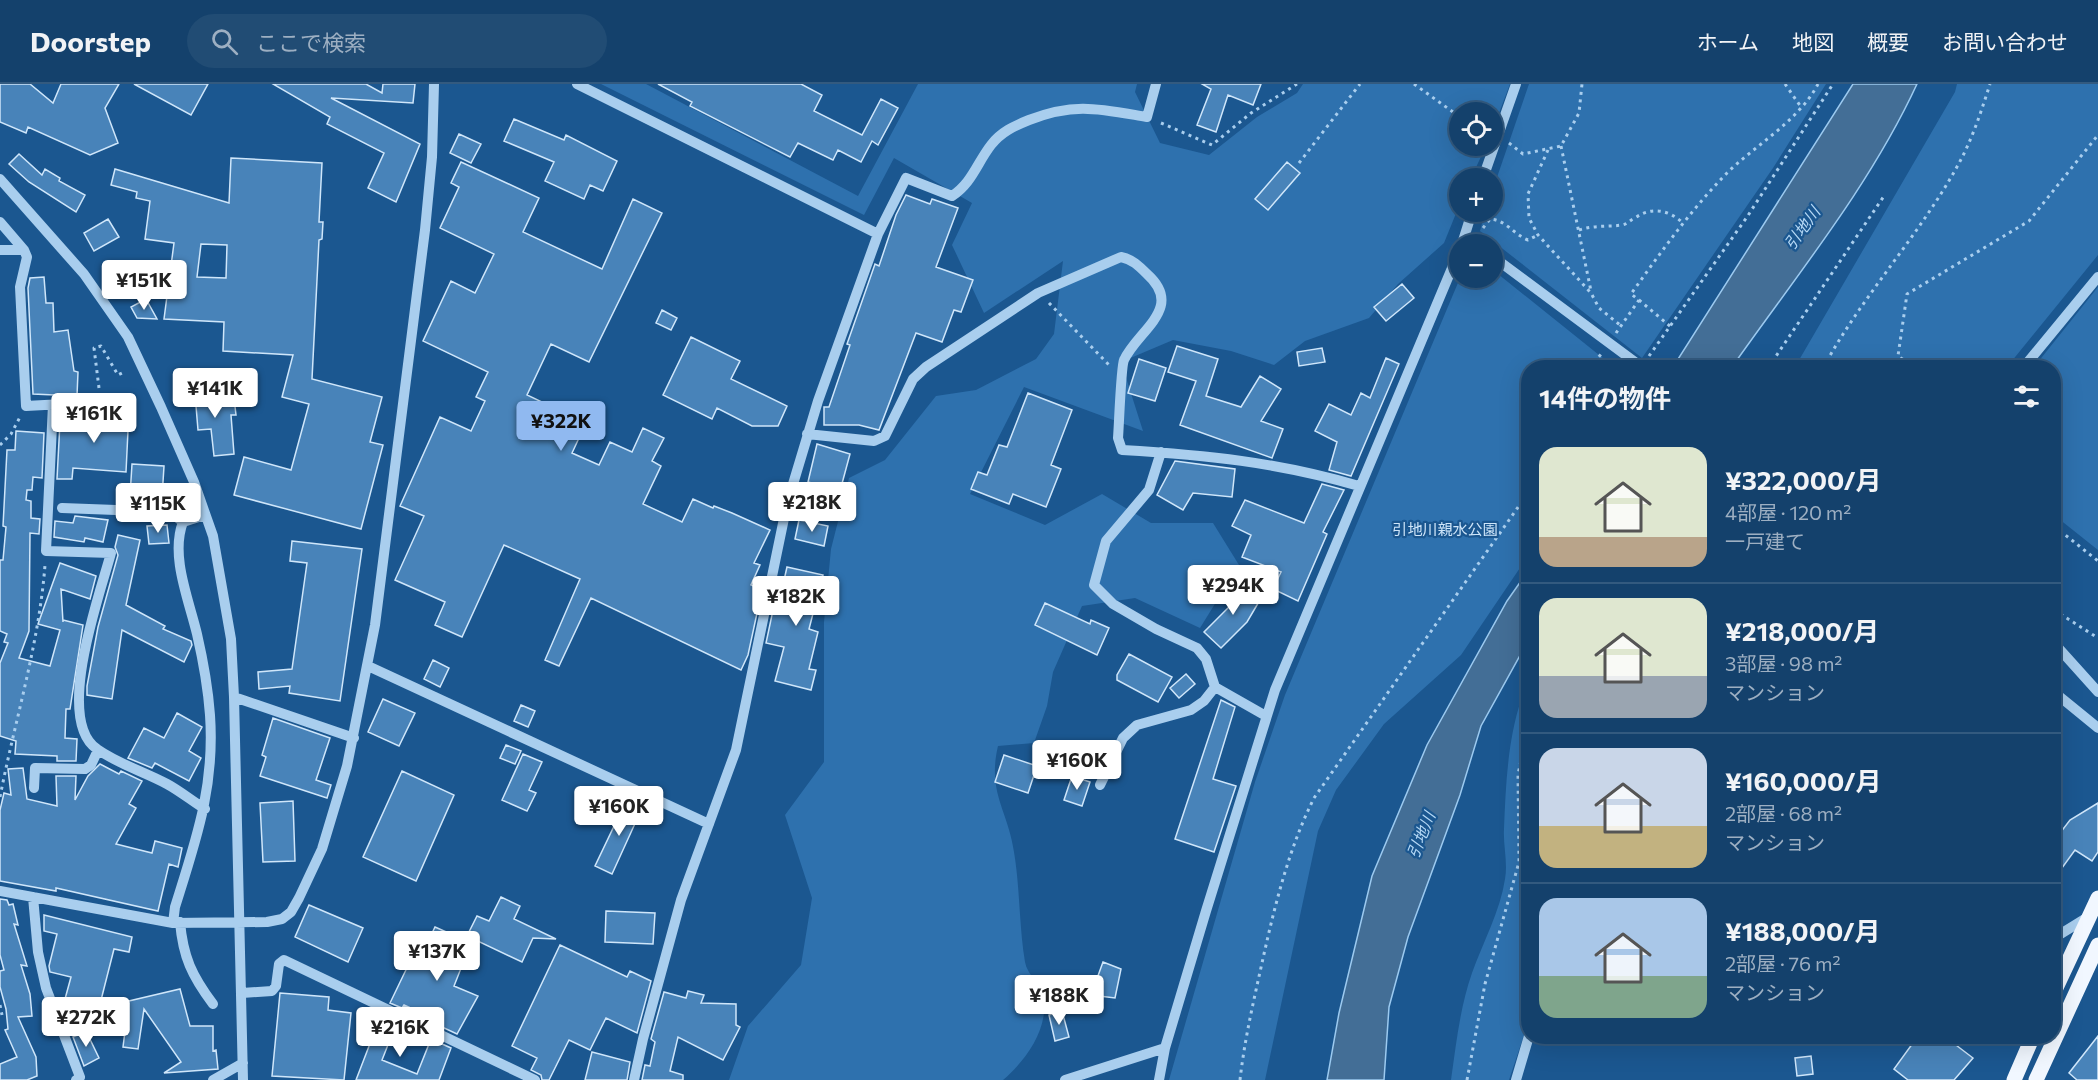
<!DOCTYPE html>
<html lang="ja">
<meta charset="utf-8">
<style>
:root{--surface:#14416c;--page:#214c74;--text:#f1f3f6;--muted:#9dafc2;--line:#335a7f;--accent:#90b9f0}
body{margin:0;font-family:Commissioner,"Noto Sans JP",sans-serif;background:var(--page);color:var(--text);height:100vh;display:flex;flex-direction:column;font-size:22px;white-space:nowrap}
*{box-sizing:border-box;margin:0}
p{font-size:20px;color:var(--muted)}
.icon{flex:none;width:33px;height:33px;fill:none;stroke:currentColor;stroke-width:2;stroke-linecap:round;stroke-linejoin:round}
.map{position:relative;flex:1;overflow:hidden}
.side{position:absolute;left:1521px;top:276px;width:540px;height:684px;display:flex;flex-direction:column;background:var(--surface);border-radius:24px;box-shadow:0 6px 24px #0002,0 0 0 2px var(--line)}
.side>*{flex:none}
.buttons{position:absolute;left:1449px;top:18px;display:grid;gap:12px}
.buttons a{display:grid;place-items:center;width:54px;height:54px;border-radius:50%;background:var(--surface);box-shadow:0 6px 24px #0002,0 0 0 2px var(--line);font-size:30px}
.price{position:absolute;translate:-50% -51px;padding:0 14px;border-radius:6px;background:#fff;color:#222;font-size:20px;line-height:39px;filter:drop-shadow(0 2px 3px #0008)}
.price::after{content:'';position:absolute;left:50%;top:36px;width:18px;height:14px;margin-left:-9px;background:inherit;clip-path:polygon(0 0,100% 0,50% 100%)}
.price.active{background:var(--accent);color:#111}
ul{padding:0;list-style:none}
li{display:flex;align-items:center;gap:18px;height:150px;padding:0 18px}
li+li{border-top:2px solid var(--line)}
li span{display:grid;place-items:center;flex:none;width:168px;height:120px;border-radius:18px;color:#555}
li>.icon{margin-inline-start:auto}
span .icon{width:72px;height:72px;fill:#fffc;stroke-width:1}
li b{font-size:26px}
h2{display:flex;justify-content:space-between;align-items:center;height:72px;padding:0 18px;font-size:26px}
header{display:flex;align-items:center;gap:36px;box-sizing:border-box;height:84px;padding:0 30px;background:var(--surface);border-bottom:2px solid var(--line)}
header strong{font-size:28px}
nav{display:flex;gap:33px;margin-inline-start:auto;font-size:21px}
.search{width:420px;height:54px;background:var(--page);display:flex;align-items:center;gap:15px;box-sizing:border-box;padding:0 21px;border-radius:33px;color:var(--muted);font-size:22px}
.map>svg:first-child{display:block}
.green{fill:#2e71ae}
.water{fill:#436e96;stroke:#9ccaf0;stroke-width:1.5}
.building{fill:#4883b9;stroke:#cfe6fa;stroke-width:1.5;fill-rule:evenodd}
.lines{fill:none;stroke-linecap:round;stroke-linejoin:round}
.path{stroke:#a9ceee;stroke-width:3;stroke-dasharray:3 4.5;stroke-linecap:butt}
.minor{stroke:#a9ceee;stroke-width:10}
.major{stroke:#f1f7ff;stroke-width:15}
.labels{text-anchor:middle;stroke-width:4.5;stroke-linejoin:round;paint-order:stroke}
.park-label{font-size:15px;fill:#cfe6fa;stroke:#1b5790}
.water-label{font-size:16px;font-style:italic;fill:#b5d8f5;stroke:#1b5790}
</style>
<header>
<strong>Doorstep</strong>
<div class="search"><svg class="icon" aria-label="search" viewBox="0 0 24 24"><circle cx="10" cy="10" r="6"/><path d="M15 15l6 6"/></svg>ここで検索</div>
<nav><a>ホーム</a><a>地図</a><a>概要</a><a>お問い合わせ</a></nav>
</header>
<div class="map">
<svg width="2098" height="996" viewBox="0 0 2098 996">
<rect width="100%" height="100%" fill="#1b5790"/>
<!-- green -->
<path class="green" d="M601,0h45l212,112 60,-112h219l-2,8 25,51 49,12 48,-38 40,-24 6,-9h207l-17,45 -1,-17h-32v34h26l-15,32h-11l-1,28 -15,37 -46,41 -29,34 -64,23 -31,24 -43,-14 -58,-11 -52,22 22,69 -119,-44 -54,107 75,31 57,-31 49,29h62l26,42 -39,63 -65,-30 -53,8 -29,66 -6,34 -13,37 -36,3c-11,47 10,64 16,106 6,36 5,73 11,110 2,13 17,23 19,36 4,32 -18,62 -41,82h-274l19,-54 53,-61 11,-67 -27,-83 39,-53v-140l7,-73 18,-71 36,-18 51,-64 40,-6 60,-31 18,-25 9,-73 -79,52 -32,-68 20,-42 -78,-45 -30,57z
M1529,0h297l-53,84 -131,190 -162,-127 5,-19h7l1,-23z
M1957,0h141v171l-91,112h-212l160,-275z
M1493,186l121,97 -86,1v188l-67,99 -77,69 -48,66 -18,41 -53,249h-96l86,-298 30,-87 175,-417h32z
M2098,203v263l-44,-35v-147l-20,-1z
M1528,598v341l-19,57h-58c5,-35 9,-73 21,-107 11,-31 28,-61 33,-94 3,-16 -2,-34 -1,-50 2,-49 4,-102 24,-147z"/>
<!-- water -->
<path class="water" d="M1853,0h64c-47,102 -121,192 -185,283h-59z
M1528,487v70l-47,85 -21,69 -52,142 -19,70 -5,73h-57l12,-67 33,-137 55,-131 80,-144z"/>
<!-- building -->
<path class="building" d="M0,0h30l23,19 8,-19h58l-14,24 13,35 -28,12 -62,-28 -2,6 -26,-11z
M134,0h74l-17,31z
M273,0h93l16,9 1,-9h32l-2,19 -82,-5 89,46 -24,58 -28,-14 16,-35 -57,-29 3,-7z
M658,0h143l21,11 -8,16 48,24 19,-36 17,9 -20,37 -6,-4 -11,21 -23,-12 -5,10 -35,-17 -8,14 -100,-51 2,-4z
M1202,0h59l-8,21 -25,-10 -12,37 -19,-7 14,-36z
M514,35l50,21 2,-5 51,26 -14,30 -13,-6 -6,14 -39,-18 9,-19 -50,-21z
M459,50l22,10 -10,19 -21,-10z
M19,70l23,21 3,-6 15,9 -1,3 26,14 -9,17 -47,-30 -20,-18z
M231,74l91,5 -3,59h4l-1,17 -3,1 -7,139 70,18 -12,45 13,3 -22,84 -127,-34 10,-38 47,13 18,-66 -27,-7 11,-42 -70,-4 1,-29 -60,-3 10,-76 -29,-4 5,-38 -14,-3 1,-6 -26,-7 4,-16 114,34zM201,160l26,1 -1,33 -29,-1z
M461,78l78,36 -16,34 79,37 31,-70 29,14 -73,149 -38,-18 -24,51 59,28 -14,30 27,12 11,-23 22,10 11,-24 21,10 -12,23 9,5 -18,38 39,18 11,-23 20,9 1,-2 18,7 38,17 -16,33 6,2 -9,20 11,5 -14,65 -7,15 -150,-72 -32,68 -14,-6 35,-81 -76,-34 -42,92 -27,-12 10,-23 -50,-22 29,-64 -24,-10 40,-89 31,14 14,-30 -9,-4 12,-25 -65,-31 28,-60 24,12 19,-39 -54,-26 19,-41 -8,-4z
M1287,78l13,11 -32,37 -13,-11z
M906,111l24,9 2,-5 26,9 -22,59 37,13 -12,32 -7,-2 -12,32 -26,-9 -37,97 -20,-5h-35v-18h5l21,-62 -3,-1 28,-80 4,2 17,-51z
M108,135l11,18 -25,14 -10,-18z
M122,177l14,1 -2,25 -14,-1z
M44,193l2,26h7l1,29 14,-2 6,41 4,1 -1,24 -44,-2 -5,-106 2,-10z
M1402,200l12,14 -28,23 -12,-14z
M146,215l11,20 -20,-1 -6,-11z
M662,226l15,8 -6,12 -15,-7z
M691,253l49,24 -9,18 56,27 -9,20h-26l-35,-18 -5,11 -49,-24z
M1177,262l41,13 -12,37 35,11 19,-31 21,13 -20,32 22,8 -11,29 -92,-33 16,-44 -28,-9z
M1322,264l3,14 -26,4 -2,-14z
M1386,274l13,6 -48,112 -22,-6 8,-28 -22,-11 14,-27 22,11 10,-22 9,5z
M1139,275l27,9 -11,33 -27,-8z
M208,304l1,11 25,-1 2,17h-5l3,39 -20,2 -3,-27 -13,1 -2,-24h-7l-1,-16z
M1028,309l44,17 -21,55 10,4 -15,38 -33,-13 -4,10 -38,-15 7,-17 9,3 12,-30 8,2z
M105,324l24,2 -3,62 -53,-4 -1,11h-15l3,-57 23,2v-5l21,1z
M16,347l28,2 -2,45 -9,-1 -1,13h-5l-1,10 5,1v17l9,1 -1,15 -9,-1 -1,98 -10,27 31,8 10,-36 -22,-6 22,-61 36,13 -6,23 -29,-10 2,33v-2l20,5 -13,84h-4l-1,29 12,1 -1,22h-19v-5l-42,-2 1,-13 -16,-5v-73l8,-20 -4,-1 3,-8 -7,-3v-71h3l3,-33 -3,-1 4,-76h8z
M817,360l33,10 -10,37 -32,-9z
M1175,377l60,8 -3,28 -39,-4 -10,17 -26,-15z
M132,380l32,2 -2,32 -32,-2z
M1322,400l22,6 -21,42 4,2 -29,67 -25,-12 8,-17 -39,-15 9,-22 -19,-9 13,-26 59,23z
M75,432l33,4 -5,22 -18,-4 -1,4 -30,-5 1,-16 18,2z
M799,436l29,6 -4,20 -29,-7z
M167,441l2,18 -20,1 -2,-18z
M118,451l22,5 -14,65 39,21 -2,3 28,12 1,4 -8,17 -62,-32 -10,69 -25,-4v-9l11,-59 20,-72 -3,-8z
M292,457l70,8 -22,152 -51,-8 1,-7 -31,3 -1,-17 34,-3 15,-106 -17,-2z
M787,483l36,8 -14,54 9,3 -9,37 7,1 -5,20 -36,-9 9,-34 -18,-4 10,-47 4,2z
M1233,500l27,16 -13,22 -26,26 -17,-16 26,-26 -8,-5z
M1045,519l45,21 1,-4 18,8 -12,27 -62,-30z
M1129,570l43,23 -14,25 -41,-22v-5z
M433,576l16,8 -9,19 -16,-8z
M1186,590l9,10 -16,14 -9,-10z
M383,615l32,14 -16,33 -31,-14z
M1221,616l14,7 -22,72 23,7 -22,66 -39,-13z
M521,621l14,6 -7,16 -14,-6z
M177,629l25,14 -13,24 12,7 -12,23 -34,-18 -3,5 -24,-10 16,-30 20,10z
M273,634l57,20 -14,42 15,5 -4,13 -67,-22 6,-19 -4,-2z
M506,661l15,6 -6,13 -15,-6z
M523,670l19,8 -13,28 7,3 -9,18 -25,-11z
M1004,671l33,11 -9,27 -33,-11z
M100,680l19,10 2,-3 21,10 -13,23 7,4 -20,36 36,9 3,-12 27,7 -4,19 -9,-3 -11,47 -102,-23v3l-56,-10v-71l4,-17 7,2 -3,-26 15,-1 4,31 30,7 -1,-30h20l-1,24 13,-24z
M402,687l52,24 -38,86 -53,-24z
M1072,692l18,6 -8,24 -18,-6z
M627,715l16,7 -31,68 -17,-8z
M293,717l2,60 -32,1 -3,-59z
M2098,719v49l-6,9 -17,-11 -21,29v-30l6,-9 -3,-3 13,-17z
M501,813l19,9 -6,13 42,20 -23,-1 -11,24 -55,-26 10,-20 12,5z
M0,815l7,1 2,5 4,-1 5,21 -4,-1 13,42 -6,-1 9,29 2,22 -14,1 18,40 1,19 -10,4h-27v-16l17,-7 -12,-27 3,-1 -2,-20 -6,-22v-16l4,-1 -4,-15z
M309,821l54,23 -15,34 -53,-25z
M606,827l49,2 -2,31 -48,-2z
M44,831l88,22 -3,15 -15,-3 -15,59 81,-19 10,37h23v25l3,-1 2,19 -54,4 17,-11 -37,-53 -6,40 -15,-2 2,-16 -60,-15 -3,-6 9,-33 -21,-5 -1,-6 8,-32 -13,-3z
M435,843l36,16 -17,43 24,10 -21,38 -28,-13 2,-4 -27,-12 -2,3 -12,-5 27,-56 7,3z
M560,861l67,32 3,-6 21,10 -14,52 -31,-15 -16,32 -21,-10 -20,40h-7l-1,-5 -10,-5 6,-12 -25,-12z
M1103,878l18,7 -6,29 -24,-3z
M688,907l16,4 -3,8 35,1v21l4,2 -17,33 -45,-23 -8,34 13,4v5h-41l3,-15 5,1 5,-24 -4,-3 13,-47 22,6z
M280,909l49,4 -1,13 23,3 -7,67 -72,-4z
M1062,927l7,26 -14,4 -6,-26z
M381,931l16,7 -15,38 35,14 14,-35 20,9 -12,32h-83z
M86,947l13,27 -15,8 -11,-29z
M1918,952h26l29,22 -19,22h-46l-14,-11z
M2098,952v44h-21l-8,-7z
M592,968l38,10 -3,18h-42z
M1811,972l2,18 -16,2 -2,-18z"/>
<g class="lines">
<!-- path -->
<path class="path" d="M1414,0l46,33
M1785,0l16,23
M1161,39l51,22 39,-32 46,-29
M1509,59l14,11 38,-8 18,-33 3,-29
M1561,62l30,145
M1548,66l-20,44 1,24 9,17 53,58 8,15 21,17
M1299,79l61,-79
M1483,144l7,-9c16,1 23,15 38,21l10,-5
M1579,146c15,-5 29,-3 43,-5 6,-1 8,-5 13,-7 17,-12 34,-8 48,5
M1639,216l32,27
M1049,219l60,62
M1616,249l23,-33 -8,-6c30,-42 59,-83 95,-120 29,-29 72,-52 92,-90
M1649,272l98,-139 86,-133
M1589,284l13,-15
M1768,284l116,-172
M1823,284c39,-72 96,-132 135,-203 14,-25 23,-53 32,-81
M1915,284l-17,-12 9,-62 122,-73 69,-86
M1945,284l25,-3 3,3
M99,304l-5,-40 7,-2 17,29 6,-3
M0,361l11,-11 9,-17
M2054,442l44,35
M2054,526l44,28
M0,713c15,-77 39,-153 45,-232
M0,921l2,10
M1240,996c4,-36 12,-72 20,-108 13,-59 27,-120 54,-174l214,-305
M1467,996l18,-96 34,-122 -1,-88 10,-45"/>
<!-- minor -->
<path class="minor" d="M577,0l301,150 -60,167 -31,103 -51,246 -55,150 -38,139 -9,41
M1483,94l33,-94
M0,95l84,95 44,63 33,70 33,75 19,54 18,103 3,58 9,383
M0,138l24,28 3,7 -7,30 6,119 74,-4
M878,150l28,-56 46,18c20,-13 25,-33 39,-51 10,-13 23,-19 38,-25 46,-18 71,-11 118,-3l9,-33
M1466,152l12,8
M1462,160l10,-32
M0,166h24
M1492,172l151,112
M2023,284l75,-91
M53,321l-7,146 65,2c-11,41 -57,167 -14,196 21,15 48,23 70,35 13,7 25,17 38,25
M807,350l67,7 11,-5 28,-57 13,-12 112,-74 83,-36c11,2 18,9 26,17 38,34 -9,56 -23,86 -3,6 -5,66 -6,78l4,12c84,5 155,12 237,36
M1161,368l-12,38 -43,51 -12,44 19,19 43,25 41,19 9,11 9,28 51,29
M62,424l108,4 13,10 22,-7
M2054,559l44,49
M368,582l341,158
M2054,608l44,36
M234,613l120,41
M1100,701l23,-47 14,-13 54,-15 13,-9 11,-14
M34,704l1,-20 50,1 6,-4 7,-15
M0,807l173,32 94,-1 15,-3 9,-7 8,-14 23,-49 25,-83 28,-141 50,-395 7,-73 2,-73
M33,813l5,55 8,36 34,89 -4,3
M180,838c3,35 12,54 33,82
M173,839l2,-16c21,-67 40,-120 35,-192 -2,-27 -7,-55 -13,-81 -8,-34 -27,-78 -14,-112
M2054,854l34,-21
M242,909l30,-2 4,-5 3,-22 5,-4 251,120
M213,996l30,-17
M1065,996l100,-32
M1159,996l6,-32 41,-137 69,-221 185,-441
M1516,996l13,-44"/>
<!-- major -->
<path class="major" d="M2054,908l44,-94
M2014,996l19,-44
M2036,996l62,-135"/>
</g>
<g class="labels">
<!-- park labels -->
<g class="park-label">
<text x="1445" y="451">引地川親水公園</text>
</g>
<!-- water labels -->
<g class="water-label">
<text transform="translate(1802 144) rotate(-54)" y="6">引地川</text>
<text transform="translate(1421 751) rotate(-68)" y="6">引地川</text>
</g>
</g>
</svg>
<div class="buttons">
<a><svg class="icon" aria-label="locate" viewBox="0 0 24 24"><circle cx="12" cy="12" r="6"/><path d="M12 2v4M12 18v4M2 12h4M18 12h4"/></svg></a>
<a>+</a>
<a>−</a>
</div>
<b class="price" style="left:144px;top:227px">¥151K</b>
<b class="price" style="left:215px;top:335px">¥141K</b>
<b class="price" style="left:94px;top:360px">¥161K</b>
<b class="price active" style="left:561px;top:368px">¥322K</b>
<b class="price" style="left:812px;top:449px">¥218K</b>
<b class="price" style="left:158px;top:450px">¥115K</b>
<b class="price" style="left:1233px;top:532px">¥294K</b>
<b class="price" style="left:796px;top:543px">¥182K</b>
<b class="price" style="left:1077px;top:707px">¥160K</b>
<b class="price" style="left:619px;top:753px">¥160K</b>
<b class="price" style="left:437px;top:898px">¥137K</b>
<b class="price" style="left:1059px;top:942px">¥188K</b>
<b class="price" style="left:86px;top:964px">¥272K</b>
<b class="price" style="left:400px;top:974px">¥216K</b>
<section class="side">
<h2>14件の物件<svg class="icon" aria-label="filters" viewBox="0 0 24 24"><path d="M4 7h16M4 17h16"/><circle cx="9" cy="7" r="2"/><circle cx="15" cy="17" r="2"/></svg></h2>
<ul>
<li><span style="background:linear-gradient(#dfe7d0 75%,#b9a48a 0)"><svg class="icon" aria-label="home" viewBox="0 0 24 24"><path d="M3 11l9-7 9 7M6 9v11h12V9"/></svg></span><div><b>¥322,000/月</b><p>4部屋 · 120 m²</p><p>一戸建て</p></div></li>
<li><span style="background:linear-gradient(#dfe7d0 65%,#9aa5b1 0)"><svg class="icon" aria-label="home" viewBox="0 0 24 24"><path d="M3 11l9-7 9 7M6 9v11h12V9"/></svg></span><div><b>¥218,000/月</b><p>3部屋 · 98 m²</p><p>マンション</p></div></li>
<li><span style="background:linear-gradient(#c9d6e8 65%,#c2b280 0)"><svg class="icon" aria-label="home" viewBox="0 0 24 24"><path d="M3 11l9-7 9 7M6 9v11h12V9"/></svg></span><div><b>¥160,000/月</b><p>2部屋 · 68 m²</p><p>マンション</p></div></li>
<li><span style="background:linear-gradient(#a9c7e8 65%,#7fa58c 0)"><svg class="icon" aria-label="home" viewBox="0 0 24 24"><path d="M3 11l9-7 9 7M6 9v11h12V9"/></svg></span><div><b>¥188,000/月</b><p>2部屋 · 76 m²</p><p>マンション</p></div></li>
</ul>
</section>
</div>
